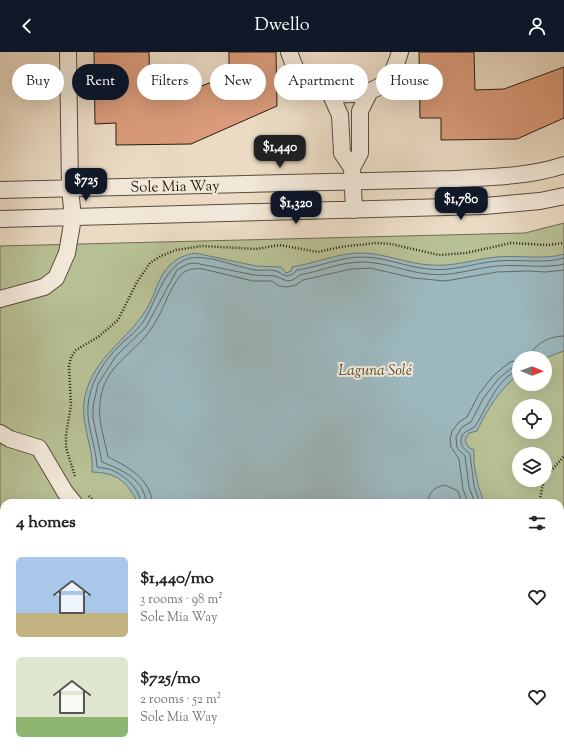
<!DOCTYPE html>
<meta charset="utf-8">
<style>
:root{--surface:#fff;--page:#f2f2f2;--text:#222;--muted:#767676;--accent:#111827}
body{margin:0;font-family:"Sorts Mill Goudy",serif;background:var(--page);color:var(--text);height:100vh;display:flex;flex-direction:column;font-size:15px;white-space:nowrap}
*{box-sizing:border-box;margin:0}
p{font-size:13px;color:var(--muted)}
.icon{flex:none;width:22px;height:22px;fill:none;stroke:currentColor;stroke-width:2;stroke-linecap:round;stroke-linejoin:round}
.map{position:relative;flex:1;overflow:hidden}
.panel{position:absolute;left:0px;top:447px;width:564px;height:256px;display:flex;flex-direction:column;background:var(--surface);border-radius:12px 12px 0 0;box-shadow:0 4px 16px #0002}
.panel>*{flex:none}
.guide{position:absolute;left:12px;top:12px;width:540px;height:36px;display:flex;gap:8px}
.needle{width:26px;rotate:91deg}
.tools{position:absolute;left:512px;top:299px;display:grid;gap:8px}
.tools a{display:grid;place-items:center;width:40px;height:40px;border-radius:50%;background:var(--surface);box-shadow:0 4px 16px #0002;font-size:20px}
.price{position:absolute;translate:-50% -34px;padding:0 9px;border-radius:8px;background:var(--accent);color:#fff;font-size:13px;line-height:26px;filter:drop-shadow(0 1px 2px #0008)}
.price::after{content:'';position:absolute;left:50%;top:24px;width:12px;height:9px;margin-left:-6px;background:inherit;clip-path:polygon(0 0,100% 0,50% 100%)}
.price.active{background:#222;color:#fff}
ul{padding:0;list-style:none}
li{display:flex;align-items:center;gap:12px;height:100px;padding:0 16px}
li span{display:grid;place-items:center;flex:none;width:112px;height:80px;border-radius:6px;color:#555}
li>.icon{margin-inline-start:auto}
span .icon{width:48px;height:48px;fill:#fffc;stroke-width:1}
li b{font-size:17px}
h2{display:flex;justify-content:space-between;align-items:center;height:48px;padding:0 16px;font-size:17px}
.chip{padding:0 14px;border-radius:18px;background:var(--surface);box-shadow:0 4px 16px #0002;font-size:14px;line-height:36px}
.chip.active{background:var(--accent);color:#fff}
header{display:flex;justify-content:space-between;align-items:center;height:52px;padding:0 16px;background:var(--accent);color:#fff;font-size:18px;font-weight:600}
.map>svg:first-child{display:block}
.green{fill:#b7c094;stroke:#706e52;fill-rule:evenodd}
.water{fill:#9cb8be;stroke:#6e7a78}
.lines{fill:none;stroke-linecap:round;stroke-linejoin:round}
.shore{stroke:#626a66;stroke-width:1}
.building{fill:#d99b7a;stroke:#291d0f}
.minor-casing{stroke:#5a4c3c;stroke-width:18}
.path{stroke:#291d0f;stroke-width:2.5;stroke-dasharray:1 2;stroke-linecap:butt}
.minor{stroke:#f2e8d9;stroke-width:16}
.labels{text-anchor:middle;stroke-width:4;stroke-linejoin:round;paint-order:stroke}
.street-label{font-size:15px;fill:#291d0f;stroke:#f2e8d9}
.park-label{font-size:15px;font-style:italic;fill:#544e37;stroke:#f2e8d9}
</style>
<header><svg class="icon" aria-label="back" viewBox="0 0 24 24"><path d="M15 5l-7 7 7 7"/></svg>Dwello<svg class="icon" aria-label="person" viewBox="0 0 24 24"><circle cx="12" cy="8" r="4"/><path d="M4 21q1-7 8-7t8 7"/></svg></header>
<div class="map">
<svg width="564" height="703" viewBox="0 0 564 703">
<rect width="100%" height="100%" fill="#ebdbc4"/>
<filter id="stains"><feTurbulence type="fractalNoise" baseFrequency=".005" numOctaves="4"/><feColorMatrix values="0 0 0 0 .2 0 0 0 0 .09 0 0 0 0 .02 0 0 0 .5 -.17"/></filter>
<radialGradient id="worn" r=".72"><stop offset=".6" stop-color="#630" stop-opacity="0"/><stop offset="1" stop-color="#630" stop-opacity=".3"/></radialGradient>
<!-- green -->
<path class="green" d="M564,171v532h-564v-509l525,-13zM519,306h26v26h-26zM519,354h26v26h-26zM519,402h26v26h-26zM4,451h556v248h-556z"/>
<!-- water -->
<path class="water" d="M195,201l61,13 25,1 5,6 5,-2 1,-4c24,-4 46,-14 69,-14 24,0 46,11 70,12 23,2 43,-6 66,-8 21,-2 49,3 67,-3v97l-19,7h-26v16c-20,16 -31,34 -42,57l-8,2 -4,7 3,7 6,3c-1,19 4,36 10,53h-33l-6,-3 -6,3h-301c-12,-22 -20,-30 -46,-31 2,-26 -13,-49 -7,-76 10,-41 40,-53 61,-86 9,-14 12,-34 24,-45 7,-7 15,-10 25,-12z"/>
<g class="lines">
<!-- shore -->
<path class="shore" d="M530,306c2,-14 21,-22 34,-22
M141,451c-2,-16 -18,-29 -32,-34 -4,-1 -8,-1 -12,-2 -1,-24 -13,-45 -8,-69 4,-20 16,-38 30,-52 8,-8 17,-14 24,-24 13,-19 20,-55 44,-63 18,-6 49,8 68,11 7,1 15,-1 21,1 4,1 6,4 11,5l6,-2 4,-4c22,-3 43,-13 65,-13 23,0 44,10 66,12 24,3 46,-6 69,-8 21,-2 49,3 67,-3
M146,451c-1,-24 -26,-34 -44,-41l-9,-44v-12l5,-22 18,-28 30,-29 31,-57 11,-6 7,-1 59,12 21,1 12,5 6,-1 7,-5c21,-4 41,-13 62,-13 23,0 44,10 66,12 24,3 46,-6 69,-8 21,-2 49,3 67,-2
M152,451c-1,-25 -26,-37 -44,-46 -5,-26 -13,-42 -5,-69 8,-25 34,-38 48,-59 11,-15 19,-42 29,-53 6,-7 14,-8 23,-7l50,12h19l7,5 8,1 9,-2 7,-5 48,-11 19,-1 44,10 31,3 52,-9 31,-1 18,1 18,-2
M428,451c0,-11 7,-16 17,-18l13,6 4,12
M468,451l-5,-14 -4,-30 -8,-12 -1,-8 2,-8 7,-9 8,-5 12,-23 15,-19 16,-13 9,-2
M475,451l-6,-16 -4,-31 -8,-8 -1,-11 6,-10 9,-5 12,-23 15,-20 15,-12 6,-1
M480,451l-6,-17 -4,-32c-5,-4 -10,-8 -9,-15 2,-10 11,-8 15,-14 9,-14 24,-52 43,-54"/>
</g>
<!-- building -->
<path class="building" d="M94,0h55l1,43 29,-1 50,-18v-24h47l1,54 -86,38 -75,1v-22l-21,1z
M419,0h55l1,38 29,-1 60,-22v51l-47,21 -76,1v-22h-21z"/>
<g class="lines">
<defs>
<path id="minor" d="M289,0c3,8 6,18 12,25 17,20 65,24 84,5 8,-7 12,-20 15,-30
M330,41l10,22 2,38 10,15
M0,138l453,-11c37,-2 75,-2 111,-14
M354,158l-2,-42 8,-15v-42l10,-20
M0,167l484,-13 56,-5 24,-5
M0,247l44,-12 12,-9 11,-25 6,-35 -3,-30 -2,-136
M0,381l10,6 29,9 26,44 9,11
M180,699l2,4
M115,703l2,-4"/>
</defs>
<!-- minor casing -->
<use href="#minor" class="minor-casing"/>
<!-- path -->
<path class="path" d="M75,424l-9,-28v-13l5,-30 -2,-39 2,-9 5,-7 22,-13 20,-17 19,-38 13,-19 11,-7 15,-6 26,-4 54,3 24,-4 38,7 22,-5 36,-4 15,1 48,11 27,-2 45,-10 37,2 16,-2
M545,426l19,-22
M89,444l7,7
M539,451l5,-23"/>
<!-- minor -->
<use href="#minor" class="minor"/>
</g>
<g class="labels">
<!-- street labels -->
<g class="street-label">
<text transform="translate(175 134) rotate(-1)" y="5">Sole Mia Way</text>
</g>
<!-- park labels -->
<g class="park-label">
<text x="375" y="323">Laguna Solé</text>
</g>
</g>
<rect width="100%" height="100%" filter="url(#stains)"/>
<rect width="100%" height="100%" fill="url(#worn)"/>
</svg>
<div class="tools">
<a><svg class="needle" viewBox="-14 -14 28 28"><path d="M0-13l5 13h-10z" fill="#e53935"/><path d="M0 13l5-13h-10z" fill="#767676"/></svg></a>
<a><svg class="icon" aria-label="locate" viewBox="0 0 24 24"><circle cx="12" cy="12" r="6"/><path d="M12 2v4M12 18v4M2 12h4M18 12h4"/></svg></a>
<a><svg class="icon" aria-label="layers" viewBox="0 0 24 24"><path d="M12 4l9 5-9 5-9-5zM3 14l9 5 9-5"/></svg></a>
</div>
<b class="price active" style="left:280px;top:117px">$1,440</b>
<b class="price" style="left:86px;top:150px">$725</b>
<b class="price" style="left:461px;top:169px">$1,780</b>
<b class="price" style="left:296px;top:173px">$1,320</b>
<div class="guide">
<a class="chip">Buy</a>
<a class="chip active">Rent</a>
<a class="chip">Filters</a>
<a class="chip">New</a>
<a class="chip">Apartment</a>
<a class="chip">House</a>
</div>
<section class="panel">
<h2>4 homes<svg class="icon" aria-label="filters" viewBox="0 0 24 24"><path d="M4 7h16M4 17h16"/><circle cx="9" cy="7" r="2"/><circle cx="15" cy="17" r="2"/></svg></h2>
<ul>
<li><span style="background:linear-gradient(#a9c7e8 70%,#c2b280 0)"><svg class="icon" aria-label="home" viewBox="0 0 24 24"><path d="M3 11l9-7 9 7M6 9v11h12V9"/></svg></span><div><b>$1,440/mo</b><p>3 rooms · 98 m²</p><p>Sole Mia Way</p></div><svg class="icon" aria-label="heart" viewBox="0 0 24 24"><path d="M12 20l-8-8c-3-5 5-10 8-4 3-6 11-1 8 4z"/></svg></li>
<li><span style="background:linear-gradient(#dfe7d0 75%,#8fb573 0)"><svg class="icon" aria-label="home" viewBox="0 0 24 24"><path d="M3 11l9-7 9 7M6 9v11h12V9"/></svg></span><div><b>$725/mo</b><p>2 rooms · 52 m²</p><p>Sole Mia Way</p></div><svg class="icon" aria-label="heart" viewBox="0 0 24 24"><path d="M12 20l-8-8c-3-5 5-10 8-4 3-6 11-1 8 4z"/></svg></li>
</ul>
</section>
</div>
